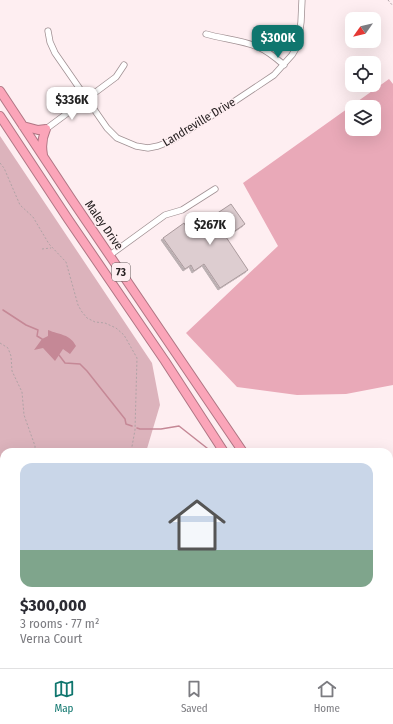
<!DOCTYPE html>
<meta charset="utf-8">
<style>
:root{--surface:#fff;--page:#f7f7f7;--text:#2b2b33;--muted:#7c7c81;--line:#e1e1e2;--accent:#0f766e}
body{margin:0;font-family:"Fira Sans Condensed",sans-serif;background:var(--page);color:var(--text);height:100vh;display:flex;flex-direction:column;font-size:15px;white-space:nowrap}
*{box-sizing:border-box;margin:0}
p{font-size:13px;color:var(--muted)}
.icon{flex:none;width:22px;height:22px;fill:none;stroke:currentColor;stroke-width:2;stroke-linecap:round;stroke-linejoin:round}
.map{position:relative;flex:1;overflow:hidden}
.drawer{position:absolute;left:0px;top:448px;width:393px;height:220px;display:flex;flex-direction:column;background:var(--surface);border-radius:12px 12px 0 0;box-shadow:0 4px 16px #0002}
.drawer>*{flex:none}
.needle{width:26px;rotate:236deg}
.tools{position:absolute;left:345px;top:12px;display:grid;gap:8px}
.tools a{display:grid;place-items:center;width:36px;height:36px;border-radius:8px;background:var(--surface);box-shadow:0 4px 16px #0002;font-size:20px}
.price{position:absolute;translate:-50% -34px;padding:0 9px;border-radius:8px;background:#fff;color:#222;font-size:13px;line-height:26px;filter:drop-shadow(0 1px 2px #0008)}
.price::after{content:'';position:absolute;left:50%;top:24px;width:12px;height:9px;margin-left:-6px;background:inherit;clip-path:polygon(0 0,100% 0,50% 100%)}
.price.on{background:var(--accent);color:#fff}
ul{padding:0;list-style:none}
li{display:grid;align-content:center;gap:8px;height:212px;padding:0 20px}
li+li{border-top:1px solid var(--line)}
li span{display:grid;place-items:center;height:124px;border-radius:12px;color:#555}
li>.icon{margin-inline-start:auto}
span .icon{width:72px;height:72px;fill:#fffc;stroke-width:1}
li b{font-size:17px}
.dock{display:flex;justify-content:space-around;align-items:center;height:56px;border-top:1px solid var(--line);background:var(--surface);font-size:11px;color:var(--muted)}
.dock a{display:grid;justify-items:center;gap:2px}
.dock .on{color:var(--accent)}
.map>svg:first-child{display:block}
.green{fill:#dcb3bc}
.forest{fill:#e9a9b8;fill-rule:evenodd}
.water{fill:#c58896}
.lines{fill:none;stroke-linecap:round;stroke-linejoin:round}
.stream{stroke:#c58896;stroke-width:1.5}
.building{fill:#ddcdd0;stroke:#aa9a9d;filter:url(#shadow)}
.minor-casing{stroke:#a09093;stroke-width:7}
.major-casing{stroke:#b07684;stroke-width:8}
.highway-casing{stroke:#b07684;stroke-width:10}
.path{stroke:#b0a3a6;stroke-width:1;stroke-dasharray:2 2;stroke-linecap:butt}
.minor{stroke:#fff;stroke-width:5.5}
.major{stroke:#fdc9d5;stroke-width:7}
.highway{stroke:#fba5b9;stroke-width:8}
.labels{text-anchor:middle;stroke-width:3;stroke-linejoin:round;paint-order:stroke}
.shield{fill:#feeef1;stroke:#675e5f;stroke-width:1}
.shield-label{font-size:11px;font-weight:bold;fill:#262021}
.street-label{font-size:12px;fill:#262021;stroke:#feeef1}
</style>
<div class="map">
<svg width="393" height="668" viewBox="0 0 393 668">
<defs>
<filter id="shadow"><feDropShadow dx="-2" dy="2" stdDeviation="0" flood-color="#0004"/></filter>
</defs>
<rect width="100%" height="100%" fill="#feeef1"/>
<!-- green -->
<path class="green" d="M0,136l152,227 8,42 -14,47h-142v212h8l-5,4h-7z"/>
<!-- forest -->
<path class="forest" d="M389,79l4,5v301l-47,9 -49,1 -60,-8 -51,-54 92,-87 -35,-63zM352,107h22v22h-22z
M37,664h135l-5,4h-135z
M256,664h81l3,4h-81z"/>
<!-- water -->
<path class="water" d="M48,330c12,5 22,4 28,16l-6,8 -7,-5 -8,12 -12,-13 -9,2 8,-11 6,-3z"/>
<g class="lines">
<!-- stream -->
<path class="stream" d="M3,310l23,15 12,5 -1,6 5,3
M59,355l6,8 15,1 7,7 38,48 1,5 6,2
M137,428l3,1h21l18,-3 33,26
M389,466l4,-1
M389,570l4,2
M358,664l3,4"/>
</g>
<!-- building -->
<path class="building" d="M231,204l14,20 -19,13 22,33 -28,18 -16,-24 -10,7 -3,-6 -6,4 -22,-31 21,-15 5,9z"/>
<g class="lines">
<defs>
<path id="minor" d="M48,31l2,11 5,11 52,75 10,10 19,8 12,2 10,-2 13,-5 61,-38 42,-28 18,-20 6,-10 3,-23 1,-22
M206,34c17,5 36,6 52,13 10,4 18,11 26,18
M46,129l70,-52 8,-12
M110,255l55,-40 17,-5 33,-21"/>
<path id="major" d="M389,518l4,-3
M389,531l4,-3"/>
<path id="highway" d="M0,91l72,109 171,252
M0,116l68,103 97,142 59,91
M23,126l15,4 8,-1
M43,155c-2,-10 -1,-17 3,-26
M370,664l2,4
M389,664l3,4"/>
</defs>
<!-- minor casing -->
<use href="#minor" class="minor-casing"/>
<!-- major casing -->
<use href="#major" class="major-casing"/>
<!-- highway casing -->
<use href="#highway" class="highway-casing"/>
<!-- path -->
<path class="path" d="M388,0l5,6
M0,163l4,5 16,37 13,12 16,27 17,18 12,43 4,7 5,6 8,4 10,1 11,5 8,7 13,23 -2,72 -4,22
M42,249l9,-1
M0,343l8,5 3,8 1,15 10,21 2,23 11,31v6
M0,533l4,-14
M0,657l4,-4"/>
<!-- minor -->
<use href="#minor" class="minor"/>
<!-- major -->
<use href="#major" class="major"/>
<!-- highway -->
<use href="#highway" class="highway"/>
</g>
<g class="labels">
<!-- shield labels -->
<rect class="shield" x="112" y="263" width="18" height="18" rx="3"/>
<g class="shield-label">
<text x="121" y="276">73</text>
</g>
<!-- street labels -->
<g class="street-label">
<text transform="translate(199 122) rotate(-31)" y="4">Landreville Drive</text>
<text transform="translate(104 225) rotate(55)" y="4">Maley Drive</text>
</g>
</g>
</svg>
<div class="tools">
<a><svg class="needle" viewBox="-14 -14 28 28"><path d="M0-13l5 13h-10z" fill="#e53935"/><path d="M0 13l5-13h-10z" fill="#7c7c81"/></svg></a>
<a><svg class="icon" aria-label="locate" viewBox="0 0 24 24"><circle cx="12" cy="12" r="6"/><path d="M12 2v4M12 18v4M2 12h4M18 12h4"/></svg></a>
<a><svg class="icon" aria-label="layers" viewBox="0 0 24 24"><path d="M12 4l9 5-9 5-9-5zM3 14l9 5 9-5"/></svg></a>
</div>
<b class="price on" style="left:278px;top:59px">$300K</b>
<b class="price" style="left:72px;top:121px">$336K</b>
<b class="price" style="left:210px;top:246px">$267K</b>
<section class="drawer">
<ul>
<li><span style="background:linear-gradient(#c9d6e8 70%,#7fa58c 0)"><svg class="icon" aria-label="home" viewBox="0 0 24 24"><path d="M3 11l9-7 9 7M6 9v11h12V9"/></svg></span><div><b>$300,000</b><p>3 rooms · 77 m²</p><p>Verna Court</p></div></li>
</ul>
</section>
</div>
<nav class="dock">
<a class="on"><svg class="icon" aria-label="map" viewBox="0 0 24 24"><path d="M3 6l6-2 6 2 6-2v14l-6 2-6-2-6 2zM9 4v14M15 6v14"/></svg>Map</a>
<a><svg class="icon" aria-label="saved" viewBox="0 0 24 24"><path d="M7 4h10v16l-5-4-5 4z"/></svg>Saved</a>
<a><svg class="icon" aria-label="home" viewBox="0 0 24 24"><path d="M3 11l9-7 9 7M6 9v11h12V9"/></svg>Home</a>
</nav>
